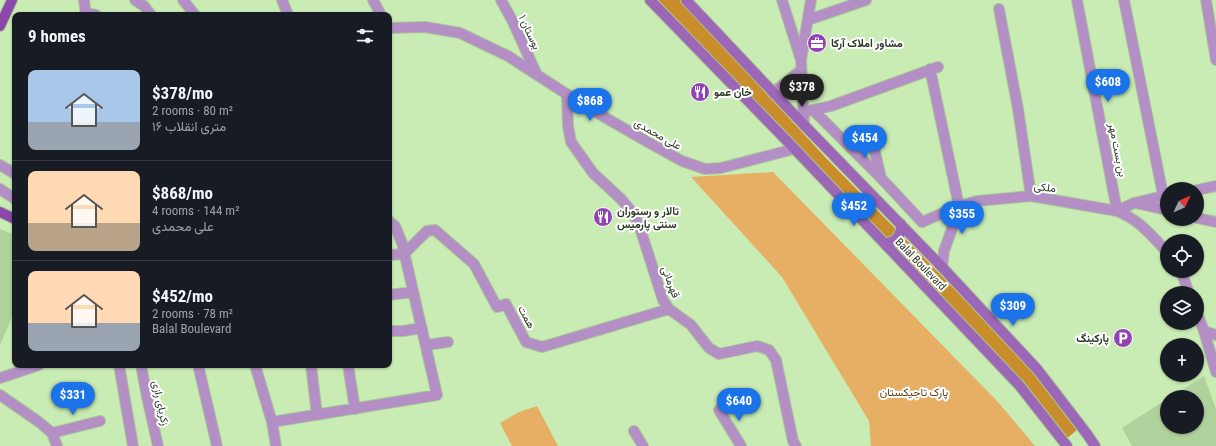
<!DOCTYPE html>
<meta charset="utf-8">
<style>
:root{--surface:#171b24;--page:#20242c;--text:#f1f3f6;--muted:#9ea1a6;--line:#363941;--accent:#1a73e8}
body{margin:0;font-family:"Roboto Condensed",Vazirmatn,sans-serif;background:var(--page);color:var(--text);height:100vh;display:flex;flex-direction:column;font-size:15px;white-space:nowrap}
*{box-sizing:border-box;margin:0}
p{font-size:13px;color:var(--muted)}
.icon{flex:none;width:22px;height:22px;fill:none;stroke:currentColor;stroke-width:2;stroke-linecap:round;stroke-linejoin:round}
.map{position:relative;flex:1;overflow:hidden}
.sheet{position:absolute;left:12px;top:12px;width:380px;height:356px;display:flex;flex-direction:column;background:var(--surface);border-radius:8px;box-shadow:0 1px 3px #0004}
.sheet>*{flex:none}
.needle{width:26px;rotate:46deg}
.fabs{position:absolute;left:1160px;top:182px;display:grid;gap:8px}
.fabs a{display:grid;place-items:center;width:44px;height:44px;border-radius:50%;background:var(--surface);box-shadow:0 1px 3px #0004;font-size:20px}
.price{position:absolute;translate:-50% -34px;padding:0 9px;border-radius:14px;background:var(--accent);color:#fff;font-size:13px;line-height:26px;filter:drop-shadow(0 1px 2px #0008)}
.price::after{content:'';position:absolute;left:50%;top:24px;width:12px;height:9px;margin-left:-6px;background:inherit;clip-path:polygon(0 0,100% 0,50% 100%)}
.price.current{background:#222;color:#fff}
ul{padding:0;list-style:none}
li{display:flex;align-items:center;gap:12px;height:100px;padding:0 16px}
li+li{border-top:1px solid var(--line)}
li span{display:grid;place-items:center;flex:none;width:112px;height:80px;border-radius:8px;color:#555}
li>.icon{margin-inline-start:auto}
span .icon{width:48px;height:48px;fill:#fffc;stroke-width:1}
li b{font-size:17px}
h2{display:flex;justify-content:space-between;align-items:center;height:48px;padding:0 16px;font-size:17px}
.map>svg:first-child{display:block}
.green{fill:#e6af64}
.forest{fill:#ca8d2b}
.building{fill:#afd19b}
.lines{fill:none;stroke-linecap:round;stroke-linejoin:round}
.minor-casing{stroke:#a9c797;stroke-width:12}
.tertiary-casing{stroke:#a9c797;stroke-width:12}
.secondary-casing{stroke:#a9c797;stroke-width:12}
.primary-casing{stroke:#a9c797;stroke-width:12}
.minor{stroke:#b38fc5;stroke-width:10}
.tertiary{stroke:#b38fc5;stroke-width:10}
.secondary{stroke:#9c67b6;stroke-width:10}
.primary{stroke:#8b47aa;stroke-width:10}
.labels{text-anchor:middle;stroke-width:4;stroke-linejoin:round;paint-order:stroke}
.street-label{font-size:11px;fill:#2b3823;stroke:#fff}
.poi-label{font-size:11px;font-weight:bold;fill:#2b3823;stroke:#fff;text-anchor:start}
.park-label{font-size:11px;fill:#583e18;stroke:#fff}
</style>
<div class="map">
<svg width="1216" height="446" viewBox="0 0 1216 446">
<rect width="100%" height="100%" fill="#c9ebb4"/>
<!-- green -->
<path class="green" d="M773,172l224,229 38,45h-164l-2,-25 -87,-144 -91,-100z
M537,406l21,40h-46l-12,-23 19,-11z"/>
<!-- forest -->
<path class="forest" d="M658,0h22l146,158 158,161 50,55 43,56 -11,9 -44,-58 -101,-107 -166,-171z"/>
<!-- building -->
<path class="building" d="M0,229l15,6v75l-15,35z
M1204,376l12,33v37h-84l-10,-18 45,-29v28h30v-30h-26z"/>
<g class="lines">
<defs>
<path id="minor" d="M84,0l2,15
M135,0l9,6 7,9
M183,0l12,15
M282,0l6,15
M373,0l8,15
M782,0l19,60
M1077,0l40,211 17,-8 33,-8
M1124,0l39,195
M1206,0l10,60
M999,9l19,100 13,87
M86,13l10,2
M808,20l58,-20
M930,69l29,137
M567,94l1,32 3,16 22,31 28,26 11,13 7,13 24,75 6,9 22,16 18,23 10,6 38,-8 12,4 7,10 17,81 3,5
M813,110l68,68 41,44
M808,111l23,-5 107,-39
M871,135l10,43
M1197,190l19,-4
M1136,203l31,7
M1197,218l19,4
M389,255l15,-1 23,-23 8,-1 39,34 23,43 9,-3 20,38 16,5 127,-38
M389,295l24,-3
M389,331h14l19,-3
M1204,331l12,4
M426,345l22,-3
M255,365l17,57 4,24
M311,365l6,50
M348,365l7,44
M199,369l18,77
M0,378l39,-13
M0,395l39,27 13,11 5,13
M719,410l22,36
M272,422l165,-27 -35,-152 -7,-17 -6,-5
M634,431l9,15
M52,433l48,-12"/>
<path id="tertiary" d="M501,0l12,22 24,53
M389,28l36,-1 35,6 48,23 77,50 61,35 36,20 23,8 16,-1 73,-19
M773,93l28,-23
M804,125l-3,-65 10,-60
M0,165l15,9
M0,189l15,10
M922,222l37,-16 18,-5 54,-5 86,15c24,10 33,23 50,41
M942,267l2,-16 10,-28 22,-21
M1181,271l8,22
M1197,313l7,18 12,41
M119,365l14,81
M141,365l6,32 11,49"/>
<path id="secondary" d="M650,0l139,143 230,242 48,61
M686,0l118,125 138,142 95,102 50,65 8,12
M883,242c12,4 19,-8 18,-18"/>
<path id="primary" d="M0,26l12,-26
M0,212l15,7"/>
</defs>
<!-- minor casing -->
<use href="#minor" class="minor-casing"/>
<!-- tertiary casing -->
<use href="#tertiary" class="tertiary-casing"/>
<!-- secondary casing -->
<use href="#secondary" class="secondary-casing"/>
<!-- primary casing -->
<use href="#primary" class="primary-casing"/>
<!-- minor -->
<use href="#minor" class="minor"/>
<!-- tertiary -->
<use href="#tertiary" class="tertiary"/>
<!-- secondary -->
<use href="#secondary" class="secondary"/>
<!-- primary -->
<use href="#primary" class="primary"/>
</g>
<!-- icons -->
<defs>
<symbol id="office-disc" viewBox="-11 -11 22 22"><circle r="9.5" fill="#9143b4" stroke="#fff"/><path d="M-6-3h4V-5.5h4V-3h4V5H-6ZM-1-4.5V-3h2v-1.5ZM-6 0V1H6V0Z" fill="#fff"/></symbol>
<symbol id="restaurant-disc" viewBox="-11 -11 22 22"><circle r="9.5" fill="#9143b4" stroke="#fff"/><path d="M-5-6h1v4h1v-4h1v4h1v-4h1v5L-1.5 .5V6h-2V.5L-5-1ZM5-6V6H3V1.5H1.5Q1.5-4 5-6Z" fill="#fff"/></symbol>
<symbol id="parking-disc" viewBox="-11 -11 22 22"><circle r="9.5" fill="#9143b4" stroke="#fff"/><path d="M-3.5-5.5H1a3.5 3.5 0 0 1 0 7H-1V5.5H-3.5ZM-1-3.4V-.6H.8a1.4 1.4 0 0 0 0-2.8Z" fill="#fff"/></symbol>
</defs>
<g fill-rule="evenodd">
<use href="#office-disc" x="806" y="32" width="22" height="22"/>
<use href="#restaurant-disc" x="689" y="81" width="22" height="22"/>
<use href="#restaurant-disc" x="592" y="206" width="22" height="22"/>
<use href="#parking-disc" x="1112" y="327" width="22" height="22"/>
</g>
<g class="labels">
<!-- street labels -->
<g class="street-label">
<text transform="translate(530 32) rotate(65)" y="4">بوستان ۱</text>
<text transform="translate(658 134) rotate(29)" y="4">علی محمدی</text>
<text transform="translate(1118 150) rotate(79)" y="4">بن بست مهر</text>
<text transform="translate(1045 187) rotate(7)" y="4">ملکی</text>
<text transform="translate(921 264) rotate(46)" y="4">Balal Boulevard</text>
<text transform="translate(671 282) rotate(69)" y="4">قهرمانی</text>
<text transform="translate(527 317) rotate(62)" y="4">همت</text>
<text transform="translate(161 403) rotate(78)" y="4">زکریای رازی</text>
</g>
<!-- poi labels -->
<g class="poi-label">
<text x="831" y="47">مشاور املاک آرکا</text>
<text x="714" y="96">خان عمو</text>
<text x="617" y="215">تالار و رستوران<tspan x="617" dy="13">سنتی پارمیس</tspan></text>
<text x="1109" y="342" text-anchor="end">پارکینگ</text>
</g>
<!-- park labels -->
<g class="park-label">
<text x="914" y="396">پارک تاجیکستان</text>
</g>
</g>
</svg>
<div class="fabs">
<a><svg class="needle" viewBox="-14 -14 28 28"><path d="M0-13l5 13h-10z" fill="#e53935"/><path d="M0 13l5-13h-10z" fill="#9ea1a6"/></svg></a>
<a><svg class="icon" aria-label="locate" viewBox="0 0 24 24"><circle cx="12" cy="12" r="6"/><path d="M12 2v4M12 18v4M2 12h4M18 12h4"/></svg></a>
<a><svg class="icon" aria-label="layers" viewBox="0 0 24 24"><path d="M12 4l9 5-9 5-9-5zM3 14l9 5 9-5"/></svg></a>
<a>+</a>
<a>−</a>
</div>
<b class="price" style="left:1108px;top:103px">$608</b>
<b class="price current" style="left:802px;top:108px">$378</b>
<b class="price" style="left:590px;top:122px">$868</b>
<b class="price" style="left:865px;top:159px">$454</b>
<b class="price" style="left:854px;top:227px">$452</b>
<b class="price" style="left:962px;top:235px">$355</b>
<b class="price" style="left:1013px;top:327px">$309</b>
<b class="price" style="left:73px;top:416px">$331</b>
<b class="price" style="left:739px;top:422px">$640</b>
<section class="sheet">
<h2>9 homes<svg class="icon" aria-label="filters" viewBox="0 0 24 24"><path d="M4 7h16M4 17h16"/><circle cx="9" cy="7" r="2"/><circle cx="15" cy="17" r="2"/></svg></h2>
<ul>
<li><span style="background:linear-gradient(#a9c7e8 65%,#9aa5b1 0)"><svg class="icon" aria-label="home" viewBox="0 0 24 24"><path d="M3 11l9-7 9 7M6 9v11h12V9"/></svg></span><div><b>$378/mo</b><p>2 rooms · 80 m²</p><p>۱۶ متری انقلاب</p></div></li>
<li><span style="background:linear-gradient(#ffd9b3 65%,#b9a48a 0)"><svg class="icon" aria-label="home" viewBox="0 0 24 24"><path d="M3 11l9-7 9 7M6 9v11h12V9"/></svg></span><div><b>$868/mo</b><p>4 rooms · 144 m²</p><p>علی محمدی</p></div></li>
<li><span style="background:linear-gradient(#ffd9b3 65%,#9aa5b1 0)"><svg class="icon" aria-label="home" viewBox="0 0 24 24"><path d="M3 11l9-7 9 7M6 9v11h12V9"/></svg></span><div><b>$452/mo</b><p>2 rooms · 78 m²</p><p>Balal Boulevard</p></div></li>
</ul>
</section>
</div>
